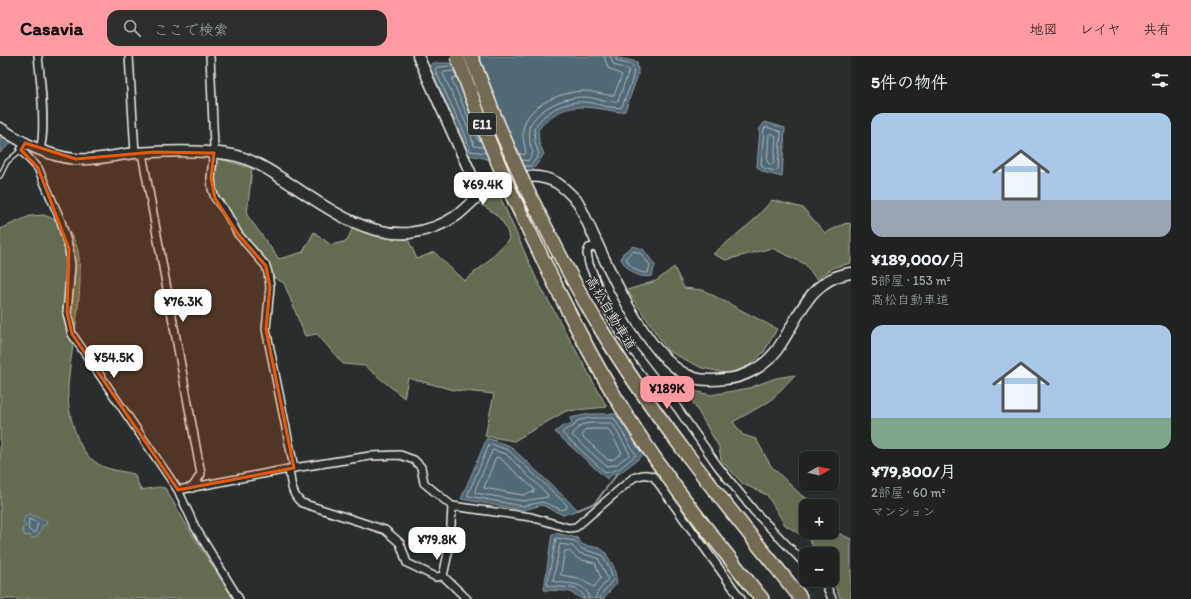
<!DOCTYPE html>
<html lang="ja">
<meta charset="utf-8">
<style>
:root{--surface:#202222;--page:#2d2f2f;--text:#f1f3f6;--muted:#a2a4a5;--line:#3d3f40;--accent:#ff9aa2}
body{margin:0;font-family:Itim,"Klee One",sans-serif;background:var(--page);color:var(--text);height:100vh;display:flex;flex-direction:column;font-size:15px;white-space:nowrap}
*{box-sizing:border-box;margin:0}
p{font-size:13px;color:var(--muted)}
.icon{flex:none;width:22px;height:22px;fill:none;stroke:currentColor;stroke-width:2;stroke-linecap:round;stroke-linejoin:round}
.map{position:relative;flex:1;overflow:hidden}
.sheet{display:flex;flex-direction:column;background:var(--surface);width:340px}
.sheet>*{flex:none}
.needle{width:26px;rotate:82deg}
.controls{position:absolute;left:799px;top:395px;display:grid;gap:8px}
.controls a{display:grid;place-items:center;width:40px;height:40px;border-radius:8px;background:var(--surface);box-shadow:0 1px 3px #0004,0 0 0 1px var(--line);font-size:20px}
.price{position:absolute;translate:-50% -34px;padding:0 9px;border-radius:8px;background:#fff;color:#222;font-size:13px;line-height:26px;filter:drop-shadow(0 1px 2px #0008)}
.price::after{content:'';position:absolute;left:50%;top:24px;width:12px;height:9px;margin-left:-6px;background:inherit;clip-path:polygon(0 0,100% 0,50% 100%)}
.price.on{background:var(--accent);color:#111}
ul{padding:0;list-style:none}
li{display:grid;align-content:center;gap:8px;height:212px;padding:0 20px}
li span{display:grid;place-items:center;height:124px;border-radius:12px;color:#555}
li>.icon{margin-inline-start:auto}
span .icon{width:72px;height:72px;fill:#fffc;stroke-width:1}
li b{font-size:17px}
h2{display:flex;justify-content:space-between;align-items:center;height:48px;padding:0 20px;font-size:17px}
header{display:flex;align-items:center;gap:24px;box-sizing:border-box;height:56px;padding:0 20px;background:var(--accent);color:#111}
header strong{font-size:19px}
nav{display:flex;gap:22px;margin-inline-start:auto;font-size:14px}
.search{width:280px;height:36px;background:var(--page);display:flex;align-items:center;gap:10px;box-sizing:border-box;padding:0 14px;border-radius:12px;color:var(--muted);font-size:15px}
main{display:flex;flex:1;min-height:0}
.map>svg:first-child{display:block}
.green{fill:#646c52;stroke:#acae9d}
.water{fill:#516775;stroke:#929ea3}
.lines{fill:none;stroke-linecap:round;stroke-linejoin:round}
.shore{stroke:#b3baba;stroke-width:1}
.stream{stroke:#929ea3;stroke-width:2}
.lane-casing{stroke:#f4f1e8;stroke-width:6}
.street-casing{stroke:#f4f1e8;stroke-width:10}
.secondary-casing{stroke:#f4f1e8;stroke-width:13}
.highway-casing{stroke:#f4f1e8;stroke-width:16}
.lane{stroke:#2a2d2e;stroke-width:3.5}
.street{stroke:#2a2d2e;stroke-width:7}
.secondary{stroke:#2a2d2e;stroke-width:10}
.highway{stroke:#736b52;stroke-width:13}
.highway-bridge-casing{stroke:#f4f1e8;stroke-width:16;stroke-linecap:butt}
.highway-bridge{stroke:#736b52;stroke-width:13}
.marked{fill:#e8590c;fill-opacity:0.2;stroke:#e8590c;stroke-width:3;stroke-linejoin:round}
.labels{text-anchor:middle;stroke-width:3;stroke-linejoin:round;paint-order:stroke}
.shield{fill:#2a2d2e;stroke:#b7b6b0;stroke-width:1}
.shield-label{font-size:13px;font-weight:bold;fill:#f4f1e8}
.street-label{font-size:14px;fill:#f4f1e8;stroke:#2a2d2e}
</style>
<header>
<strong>Casavia</strong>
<div class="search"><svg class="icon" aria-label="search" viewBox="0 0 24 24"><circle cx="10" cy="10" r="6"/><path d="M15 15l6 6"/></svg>ここで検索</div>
<nav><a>地図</a><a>レイヤ</a><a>共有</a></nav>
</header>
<main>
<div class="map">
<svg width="851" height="543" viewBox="0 0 851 543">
<rect width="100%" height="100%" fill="#2a2d2e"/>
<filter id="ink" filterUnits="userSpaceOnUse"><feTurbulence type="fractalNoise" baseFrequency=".025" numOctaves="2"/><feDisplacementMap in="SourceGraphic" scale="8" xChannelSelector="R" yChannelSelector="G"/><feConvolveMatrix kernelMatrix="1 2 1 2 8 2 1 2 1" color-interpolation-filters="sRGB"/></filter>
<g filter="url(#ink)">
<!-- green -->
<path class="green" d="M220,103l32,9 -5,47 32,44 24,-7 11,-20 17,13 16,-4 6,-14 34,11 21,1 9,20 17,-7 30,29 21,-17 24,-25c-2,-16 -13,-27 -28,-34l18,-11 37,84 71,129 -41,4 -52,30 -29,-5 9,-42 -40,-4 -46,-12 -4,20 -39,-32 -22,-2 -26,-30 -12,2 -21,-53 -11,-6 -6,-14 -26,-30 -25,-37 -2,-22z
M772,144l31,8 22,25 21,-10 5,1v39l-16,4 -19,12 -11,-15 -33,-16 -46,12 -13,-6 40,-33z
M44,159c14,5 25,13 31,27 14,30 -5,109 -7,144 -1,17 3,35 9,51 4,9 8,18 17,24 12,10 26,9 40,13l7,16 18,-3 6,1 30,51 39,60h-234v-370l30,-13z
M674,211l10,21 19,2 74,39 -13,23 -14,13 -20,9 -28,-6 -34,-17 -41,-61 29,-9z
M795,319l-25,26 -37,21 10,13 13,4 15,27 31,30 17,8 1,2h-14v26h26v-2l19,9v60l-11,-1 -8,-19v-25h-14l-9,-14 -24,-15 -18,-30 -24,-11 -22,-24 -2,-13 -34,-58 26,6 38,-7 27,-10z"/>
<!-- water -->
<path class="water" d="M466,0h143l24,5 4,2 1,6v6l-13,36 -6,1c-34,-6 -57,-12 -81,18l1,13 5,11 -12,17c-22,-2 -42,-14 -65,-16l-5,-19 -33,-69 3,-4h20z
M765,66l20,6 -3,49 -19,-5 -6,-5 3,-39z
M0,78l13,7 -13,12z
M633,190l10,3 12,16 -3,11c-14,3 -25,-6 -31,-17l2,-6z
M590,358h26l27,41 -23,18 -7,1 -6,5 -52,-47 8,-6 9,-3 -2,-5z
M487,382l23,8 68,64 -15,5 -21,-10 -19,5 -62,-11z
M29,458l17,7 1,3 -5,2c-2,6 -4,12 -11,12l-1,-3 -5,1 -3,-7 4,-3 -3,-4 2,-5z
M555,477l22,5 6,7 17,3 5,4 9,15 3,16 -14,16h-21l-14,-8 -24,-1 8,-56z"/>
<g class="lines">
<!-- shore -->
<path class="shore" d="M453,10l-16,1 -2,3 30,64 5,17 16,2
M455,15l-11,1 -1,2 27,58 4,14 9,1
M457,21l-4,1 -1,2 26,60 3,1
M767,71l14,5 -3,37 -1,2 -12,-2 -4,-4 3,-36z
M771,77l5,3 -2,27 -2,2 -5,-3 2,-27z
M519,97l5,2 2,-2c-1,-8 -5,-18 -2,-27 5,-22 40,-35 60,-35 10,0 21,5 30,4l8,-20 -14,-7 -4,-12
M522,104l6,1 5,-8 -3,-9 -1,-17c9,-19 35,-30 55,-30 11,0 24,7 34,4l11,-31 -15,-5 -4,-9
M524,110h7l8,-12 -4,-11 -1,-14c9,-17 31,-28 50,-27 12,0 27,8 38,5 3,-10 16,-35 10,-42l-15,-4 -2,-5
M633,195l7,2 10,12 -2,8c-9,1 -20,-7 -22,-15z
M590,362h24l22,37 -17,14 -13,4 -44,-40 3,-3 9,-4 3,-5z
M591,367h21l18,31 -14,11 -10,1 -34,-31 9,-10z
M592,373h16l14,24 -8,6 -6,1 -26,-24 3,-6z
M491,388l17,6 59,55v3l-5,2 -19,-8 -20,4 -55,-10v-2l21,-49z
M493,394l13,4 41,40 1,3 -25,4 -48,-8v-3z
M497,401l5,3 32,29v3l-12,3 -38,-7 11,-29z
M29,463l9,4 -3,10 -6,-3z
M565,495h4l9,8 17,4 6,15 -7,9 -16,-9 -17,-3z
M584,543c-2,-17 -27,-9 -37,-14l9,-47 19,3 7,8 20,6 8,14 3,11 -12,15 -1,4
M589,543c-1,-19 -24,-14 -36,-18l7,-37 12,2 7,7 19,5 10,21 -11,14 -2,6"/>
<!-- stream -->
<path class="stream" d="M578,454l17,-7 22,-29"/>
<defs>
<path id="lane" d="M0,120l7,-14 14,-12"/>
<path id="street" d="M38,0c2,17 9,82 1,94
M129,0l6,97
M210,0l4,91 -3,31 1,11 3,9 11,14 12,22 28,32 2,7 2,14 -4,42 28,139
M25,87l-4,7 17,18 23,53 8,28 2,17 -4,47 5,21 106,156 17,37 44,72
M142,97l59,321 -9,14
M598,190l-9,2 -2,5 2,11 22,53 13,22 54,70 39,56 37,46 52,54
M289,413c2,13 2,26 13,34l83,27 15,13 7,20 29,14 7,-1
M178,434l116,-22 76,-12 30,-1 14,5 7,7 3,16 28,23 79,11 38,11 7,-1 57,-49c8,-3 13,-5 21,-1l87,122
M452,450l-2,38 -7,32 24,23
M821,524l5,5 6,14"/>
<path id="secondary" d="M418,0l62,138
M0,72c23,15 47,28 75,31 20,2 40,-4 60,-6 25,-2 67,-3 92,1 18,2 36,12 51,22 40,25 82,61 131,57 16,-2 34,-8 47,-17 12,-9 21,-21 34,-29 17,-11 49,-15 67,-4 8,5 14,12 21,19 22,45 66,162 117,176 9,3 21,2 30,1 19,-1 40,-13 51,-28 23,-31 31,-72 75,-78"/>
<path id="highway" d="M524,128c25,50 49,99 78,147 57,94 129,180 198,266
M510,135c33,68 64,137 103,202 43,73 96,140 149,206"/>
</defs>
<!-- lane casing -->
<use href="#lane" class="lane-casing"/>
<!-- street casing -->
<use href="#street" class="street-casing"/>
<!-- secondary casing -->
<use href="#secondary" class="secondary-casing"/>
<!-- highway casing -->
<use href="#highway" class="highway-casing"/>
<!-- lane -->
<use href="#lane" class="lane"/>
<!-- street -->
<use href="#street" class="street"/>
<!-- secondary -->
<use href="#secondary" class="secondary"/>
<!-- highway -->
<use href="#highway" class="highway"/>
<defs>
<path id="highway-bridge" d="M457,0l26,71 27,64
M471,0l23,59 30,69"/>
</defs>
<!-- highway-bridge casing -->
<use href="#highway-bridge" class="highway-bridge-casing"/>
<!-- highway-bridge -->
<use href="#highway-bridge" class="highway-bridge"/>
</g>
</g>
<!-- marked area -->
<path class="marked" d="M25,87l51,16 78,-7 60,1 -3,25 4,20 23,36 28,32 4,21 -4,42 28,139 -116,22 -106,-156 -5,-21 2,-64 -31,-81 -17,-18z"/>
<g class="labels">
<!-- shield labels -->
<rect class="shield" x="468" y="57" width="28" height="22" rx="3"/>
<g class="shield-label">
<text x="482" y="73">E11</text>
</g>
<!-- street labels -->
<g class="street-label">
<text transform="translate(611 257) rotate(59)" y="5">高松自動車道</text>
</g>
</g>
</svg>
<div class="controls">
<a><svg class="needle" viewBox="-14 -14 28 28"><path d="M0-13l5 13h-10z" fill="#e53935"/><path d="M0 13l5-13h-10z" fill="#a2a4a5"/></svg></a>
<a>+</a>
<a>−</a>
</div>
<b class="price" style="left:483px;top:150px">¥69.4K</b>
<b class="price" style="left:183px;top:267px">¥76.3K</b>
<b class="price" style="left:114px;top:323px">¥54.5K</b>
<b class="price on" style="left:667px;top:354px">¥189K</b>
<b class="price" style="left:437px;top:505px">¥79.8K</b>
</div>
<section class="sheet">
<h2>5件の物件<svg class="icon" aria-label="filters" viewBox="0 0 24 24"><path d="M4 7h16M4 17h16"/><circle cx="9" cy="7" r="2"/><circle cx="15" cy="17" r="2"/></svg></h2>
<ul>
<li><span style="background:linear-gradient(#a9c7e8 70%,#9aa5b1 0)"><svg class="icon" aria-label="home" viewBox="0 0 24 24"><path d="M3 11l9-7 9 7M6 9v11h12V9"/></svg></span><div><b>¥189,000/月</b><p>5部屋 · 153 m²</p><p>高松自動車道</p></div></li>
<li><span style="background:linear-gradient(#a9c7e8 75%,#7fa58c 0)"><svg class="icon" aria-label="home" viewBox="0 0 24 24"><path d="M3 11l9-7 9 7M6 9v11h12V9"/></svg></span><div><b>¥79,800/月</b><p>2部屋 · 60 m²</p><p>マンション</p></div></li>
</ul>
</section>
</main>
